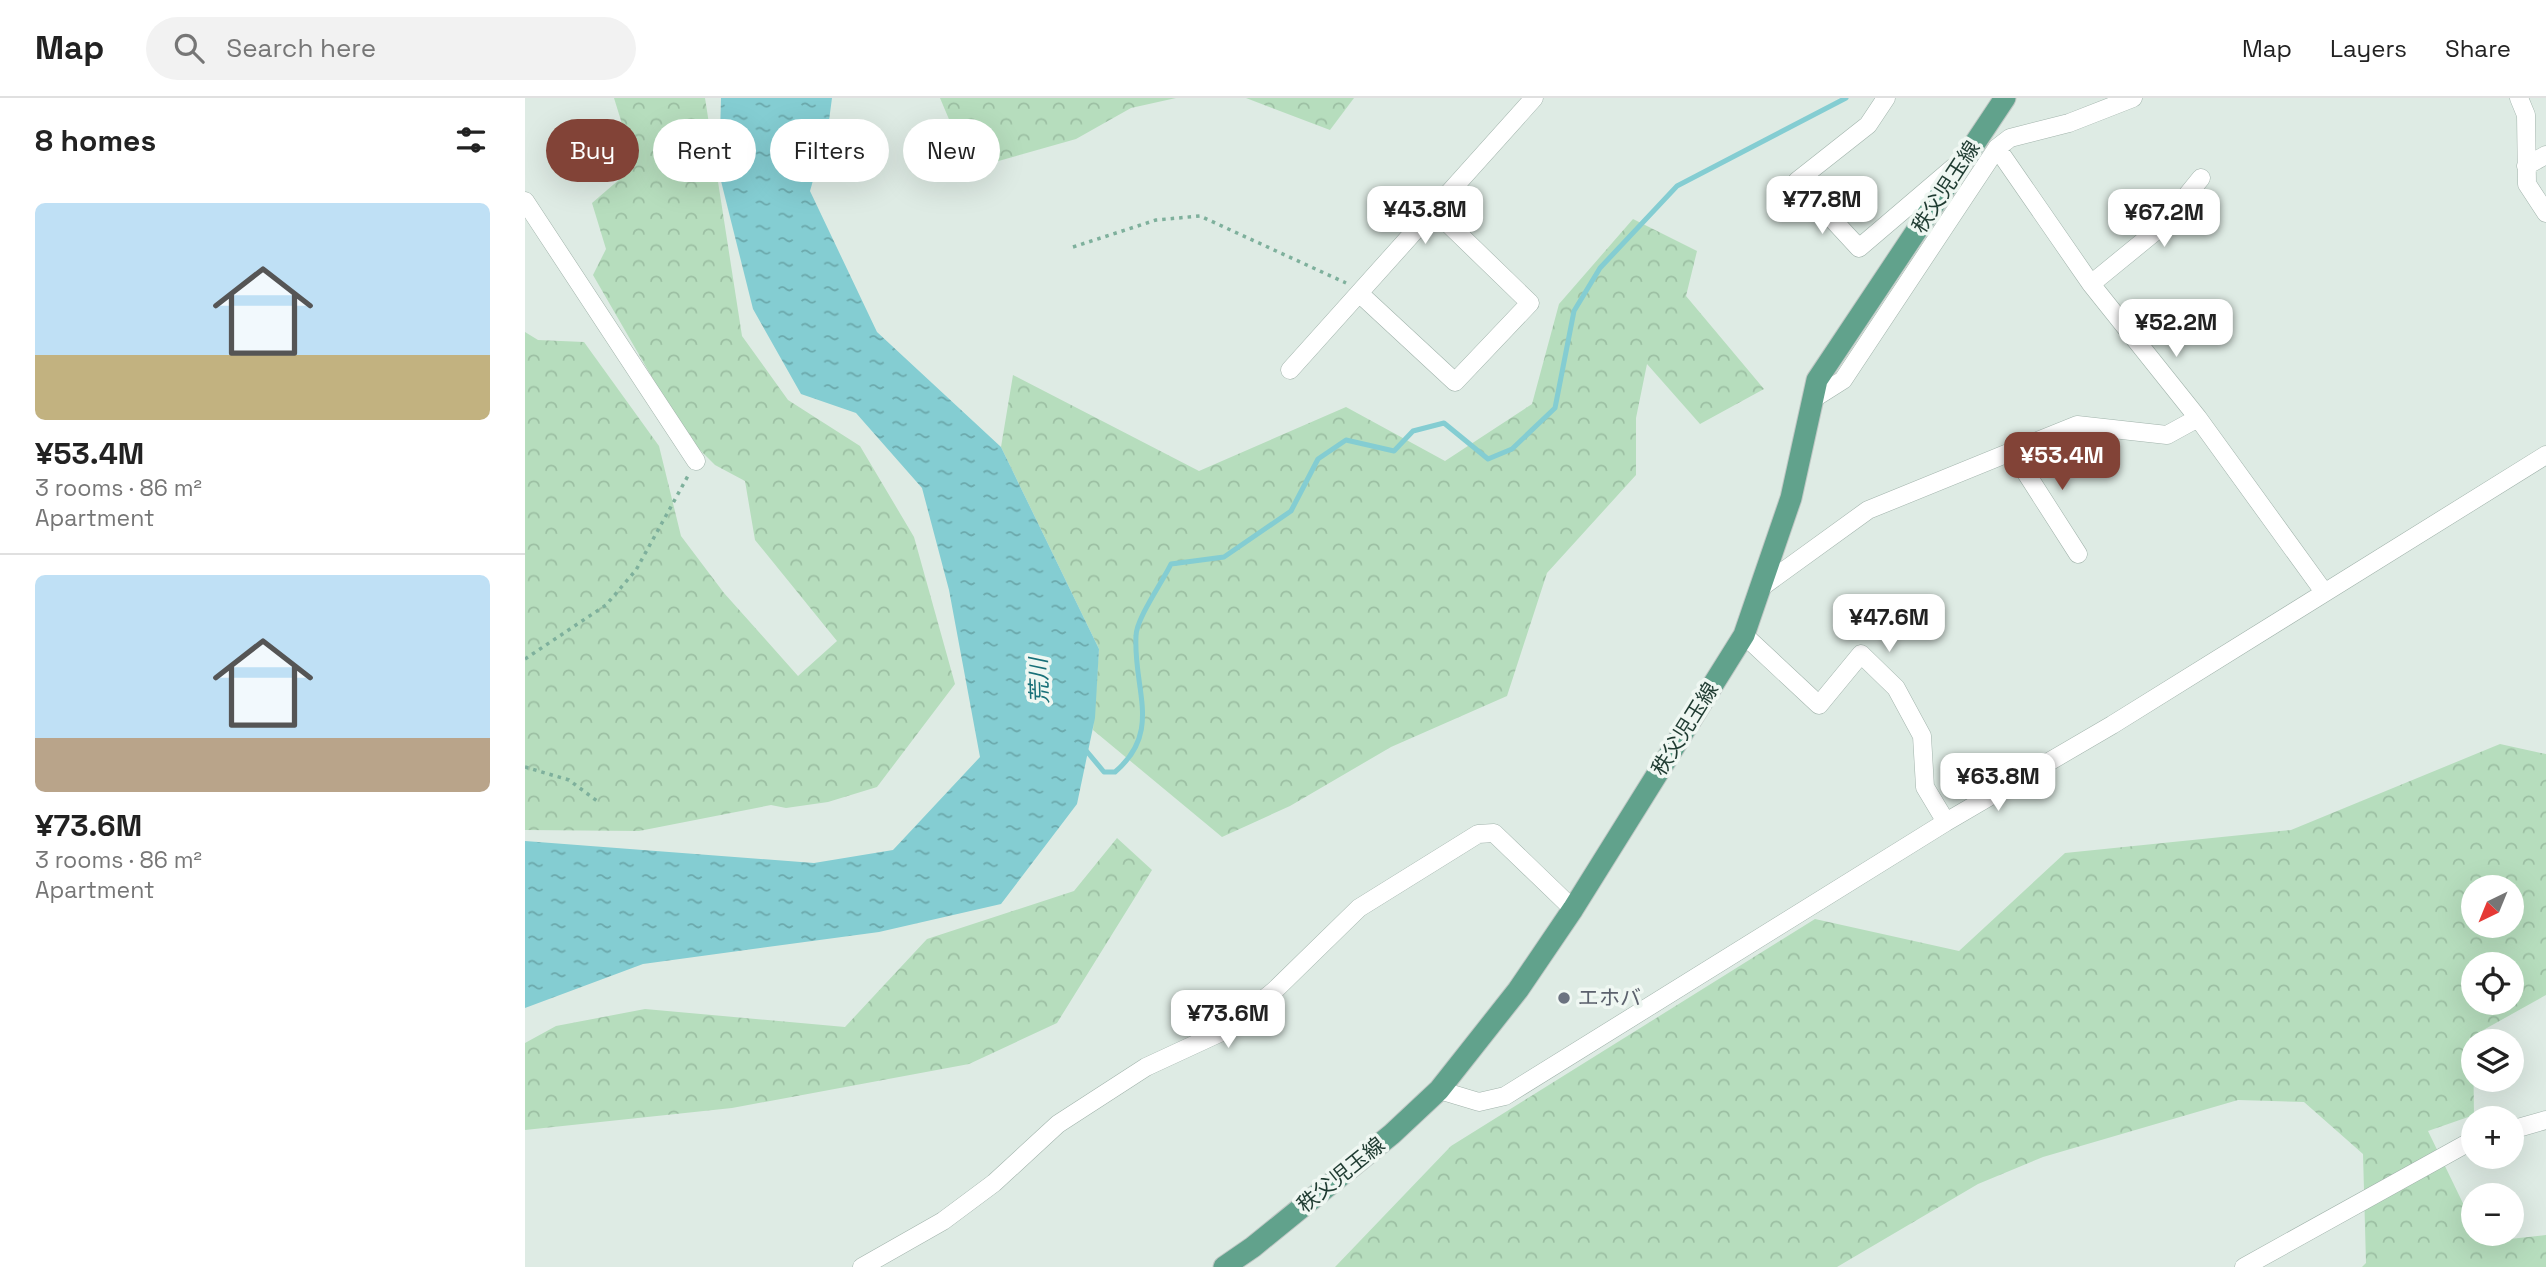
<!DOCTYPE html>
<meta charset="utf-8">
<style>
:root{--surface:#fff;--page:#f2f2f2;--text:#222;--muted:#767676;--line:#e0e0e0;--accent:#824337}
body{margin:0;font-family:"Space Grotesk","Noto Sans JP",sans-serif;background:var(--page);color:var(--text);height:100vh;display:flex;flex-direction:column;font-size:26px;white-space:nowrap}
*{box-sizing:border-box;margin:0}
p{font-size:23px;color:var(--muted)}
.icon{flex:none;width:38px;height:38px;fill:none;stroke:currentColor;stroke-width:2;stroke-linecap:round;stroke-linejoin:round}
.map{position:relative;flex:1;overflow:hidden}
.details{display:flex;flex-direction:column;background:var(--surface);width:525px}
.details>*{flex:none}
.top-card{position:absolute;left:21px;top:21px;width:665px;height:63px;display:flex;gap:14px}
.needle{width:46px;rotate:223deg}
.tools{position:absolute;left:1936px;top:777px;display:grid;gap:14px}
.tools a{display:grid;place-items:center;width:63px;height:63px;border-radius:50%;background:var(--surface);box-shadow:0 7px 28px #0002;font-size:35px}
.price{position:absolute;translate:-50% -60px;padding:0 16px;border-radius:14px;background:#fff;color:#222;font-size:23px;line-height:46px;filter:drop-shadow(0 2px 4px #0008)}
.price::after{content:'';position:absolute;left:50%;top:42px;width:21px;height:16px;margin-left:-10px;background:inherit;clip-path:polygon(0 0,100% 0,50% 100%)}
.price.active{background:var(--accent);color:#fff}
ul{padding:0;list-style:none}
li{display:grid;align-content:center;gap:14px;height:371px;padding:0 35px}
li+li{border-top:2px solid var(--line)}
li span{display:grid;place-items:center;height:217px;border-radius:10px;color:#555}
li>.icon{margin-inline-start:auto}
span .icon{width:126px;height:126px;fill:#fffc;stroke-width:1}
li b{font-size:30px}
h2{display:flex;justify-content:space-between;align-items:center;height:84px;padding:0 35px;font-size:30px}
.chip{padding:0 24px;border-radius:32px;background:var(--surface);box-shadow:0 7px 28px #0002;font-size:24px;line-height:63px}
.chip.active{background:var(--accent);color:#fff}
header{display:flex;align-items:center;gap:42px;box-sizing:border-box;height:98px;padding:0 35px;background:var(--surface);border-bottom:2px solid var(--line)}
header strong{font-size:33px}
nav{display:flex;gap:38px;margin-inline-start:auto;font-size:24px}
.search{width:490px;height:63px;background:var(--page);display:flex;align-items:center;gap:18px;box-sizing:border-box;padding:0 24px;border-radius:38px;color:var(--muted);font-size:26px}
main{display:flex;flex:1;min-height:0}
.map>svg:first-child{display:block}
.forest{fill:url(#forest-crowns);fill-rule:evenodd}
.water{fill:url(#water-ripples)}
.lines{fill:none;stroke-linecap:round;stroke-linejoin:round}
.stream{stroke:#84cdd2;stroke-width:5}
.minor-casing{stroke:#a1b3ab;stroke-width:19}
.major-casing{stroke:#c0c8c5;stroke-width:23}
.path{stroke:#7eb09c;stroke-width:3.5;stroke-dasharray:3.5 5;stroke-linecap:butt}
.minor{stroke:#fff;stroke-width:18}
.major{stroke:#61a28c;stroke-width:21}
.worship-dot{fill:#6b7280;stroke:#eff7f2;stroke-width:2.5}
.labels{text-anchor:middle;stroke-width:7;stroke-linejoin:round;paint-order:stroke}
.street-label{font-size:21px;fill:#1f3b31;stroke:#eff7f2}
.worship-label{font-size:21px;fill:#5b616d;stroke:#eff7f2;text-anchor:start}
.water-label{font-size:23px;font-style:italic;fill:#187078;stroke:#eff7f2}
</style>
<header>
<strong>Map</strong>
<div class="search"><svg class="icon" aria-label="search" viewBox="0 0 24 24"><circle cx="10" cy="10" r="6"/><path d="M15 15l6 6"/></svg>Search here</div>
<nav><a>Map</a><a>Layers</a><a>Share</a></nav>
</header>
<main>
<section class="details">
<h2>8 homes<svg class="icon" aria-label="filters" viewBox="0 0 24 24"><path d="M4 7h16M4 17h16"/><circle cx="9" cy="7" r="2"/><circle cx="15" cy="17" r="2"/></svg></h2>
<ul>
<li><span style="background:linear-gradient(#bfe0f5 70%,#c2b280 0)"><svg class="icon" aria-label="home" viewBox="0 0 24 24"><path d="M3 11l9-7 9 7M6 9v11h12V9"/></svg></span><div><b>¥53.4M</b><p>3 rooms · 86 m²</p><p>Apartment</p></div></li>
<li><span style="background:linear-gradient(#bfe0f5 75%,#b9a48a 0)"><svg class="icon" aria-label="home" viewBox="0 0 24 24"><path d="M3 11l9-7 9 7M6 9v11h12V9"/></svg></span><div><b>¥73.6M</b><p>3 rooms · 86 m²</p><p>Apartment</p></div></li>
</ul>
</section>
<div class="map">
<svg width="2021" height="1169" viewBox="0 0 2021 1169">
<defs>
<pattern id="forest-crowns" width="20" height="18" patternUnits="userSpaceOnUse" patternTransform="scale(1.75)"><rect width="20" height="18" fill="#b6ddbd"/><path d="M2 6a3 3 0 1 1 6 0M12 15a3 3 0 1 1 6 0" fill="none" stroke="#9cbfa3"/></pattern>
<pattern id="water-ripples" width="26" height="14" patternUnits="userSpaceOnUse" patternTransform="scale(1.75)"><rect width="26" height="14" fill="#84cdd2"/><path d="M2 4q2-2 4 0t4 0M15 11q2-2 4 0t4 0" fill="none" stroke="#6ba8ab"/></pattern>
</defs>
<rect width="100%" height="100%" fill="#deebe4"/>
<!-- forest -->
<path class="forest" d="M89,0h91l37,238 46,64 72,46 54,91 41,147 -78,103 -49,15 -42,6 -15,-3 -132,26 -114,-1v-498l13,8 46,2 75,104 22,90 43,57 74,83 39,-35 -82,-101 -10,-59 -30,-16 -29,-29 -93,-161 13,-26 -14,-46 43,-37z
M415,0h236l-45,10 -55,31 -106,30z
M721,0h108l-24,32z
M1108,121l64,32 -11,45 78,93 -64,35 -53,-60 -11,54v57l-89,98 -40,123 -116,51 -101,59 -68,31 -129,-107 6,-81 -98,-202 12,-72 186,96 147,-64 99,54 87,-57 27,-100z
M1975,646l46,10v241l-68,38v8h-5l1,74 -46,16 45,93v10h5l4,8 64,-7v32h-184l4,-4 -3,-109 -59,-52 -66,-2 -195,57 -65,27 -141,83h-502l116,-121 364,-227 144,32 106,-98 226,-23zM1948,789h38v39h-38zM1948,866h38v39h-38z
M592,740l35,32 -95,153 -88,41 -237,44 -207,22v-87l31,-17 89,-17 200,18 82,-88 147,-48z"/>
<!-- water -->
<path class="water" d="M196,0h111l-4,30 -18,63 67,141 124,115 98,202 -4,69 -18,86 -76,100 -122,28 -236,32 -118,44v-167l289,22 79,-13 87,-93 -31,-167 -27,-102 -66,-75 -55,-19 -48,-85 -34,-136z"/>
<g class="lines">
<!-- stream -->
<path class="stream" d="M559,650l20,24h11c48,-41 18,-82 21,-136 0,-17 27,-55 35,-72l53,-7 67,-46 27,-52 28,-19 48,11 19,-20 31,-8 44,36 24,-10 43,-41 19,-97 26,-43 77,-82 169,-88"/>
<defs>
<path id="minor" d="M1361,0l-18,27 -71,56 62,67 95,-81
M1994,0l7,17 1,69 19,29
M1472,50l94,136 107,134 126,174
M2001,68l20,-11
M0,103l171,260
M1566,186l71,-58 39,-48
M834,195l96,89 75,-79 -98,-95
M765,272l244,-272
M1288,301l30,-19 154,-232 13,-10 59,-15 64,-25
M1487,353l66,103
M1238,488l105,-76 209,-85 90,10 31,-17
M1219,537l75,70 42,-51 35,34 26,48 3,51 21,35
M914,992l40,12 26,-6 441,-274 166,-97 434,-270
M1986,1032l35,-10
M337,1169l81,-46 51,-38 64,-59 88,-57 80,-37 49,-40 84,-82 119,-74 16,-1 79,76
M1719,1169l229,-127"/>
<path id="major" d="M699,1169l29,-20 139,-113 47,-44 79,-100 55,-81 171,-274 47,-137 26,-118 188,-282"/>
</defs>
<!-- minor casing -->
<use href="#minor" class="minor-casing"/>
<!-- major casing -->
<use href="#major" class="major-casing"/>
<!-- path -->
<path class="path" d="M548,149l83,-27 44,-4 146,67
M0,561l81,-54 30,-35 53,-96
M0,669l44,13 28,21"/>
<!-- minor -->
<use href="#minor" class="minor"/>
<!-- major -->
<use href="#major" class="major"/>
</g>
<!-- markers -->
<circle class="worship-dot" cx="1039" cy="900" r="7"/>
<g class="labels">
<!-- street labels -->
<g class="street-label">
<text transform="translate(1421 89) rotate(-57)" y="7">秩父児玉線</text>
<text transform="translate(1160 631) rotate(-58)" y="7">秩父児玉線</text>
<text transform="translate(816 1077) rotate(-39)" y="7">秩父児玉線</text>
</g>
<!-- worship labels -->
<g class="worship-label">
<text x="1053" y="907">エホバ</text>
</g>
<!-- water labels -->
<g class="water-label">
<text transform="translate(514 583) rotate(-92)" y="8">荒川</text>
</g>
</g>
</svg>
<div class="tools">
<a><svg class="needle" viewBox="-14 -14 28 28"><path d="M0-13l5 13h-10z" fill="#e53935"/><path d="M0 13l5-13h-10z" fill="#767676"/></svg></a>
<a><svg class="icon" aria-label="locate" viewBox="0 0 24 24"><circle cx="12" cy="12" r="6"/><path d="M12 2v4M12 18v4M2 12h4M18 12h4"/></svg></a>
<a><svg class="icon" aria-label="layers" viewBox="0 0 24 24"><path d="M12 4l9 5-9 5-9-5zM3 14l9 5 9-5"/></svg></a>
<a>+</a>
<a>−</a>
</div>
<b class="price" style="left:1297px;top:138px">¥77.8M</b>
<b class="price" style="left:900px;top:148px">¥43.8M</b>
<b class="price" style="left:1639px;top:151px">¥67.2M</b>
<b class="price" style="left:1651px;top:261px">¥52.2M</b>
<b class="price active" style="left:1537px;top:394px">¥53.4M</b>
<b class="price" style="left:1364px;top:556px">¥47.6M</b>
<b class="price" style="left:1473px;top:715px">¥63.8M</b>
<b class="price" style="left:703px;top:952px">¥73.6M</b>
<div class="top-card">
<a class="chip active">Buy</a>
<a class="chip">Rent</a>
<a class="chip">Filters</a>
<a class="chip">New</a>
</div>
</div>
</main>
